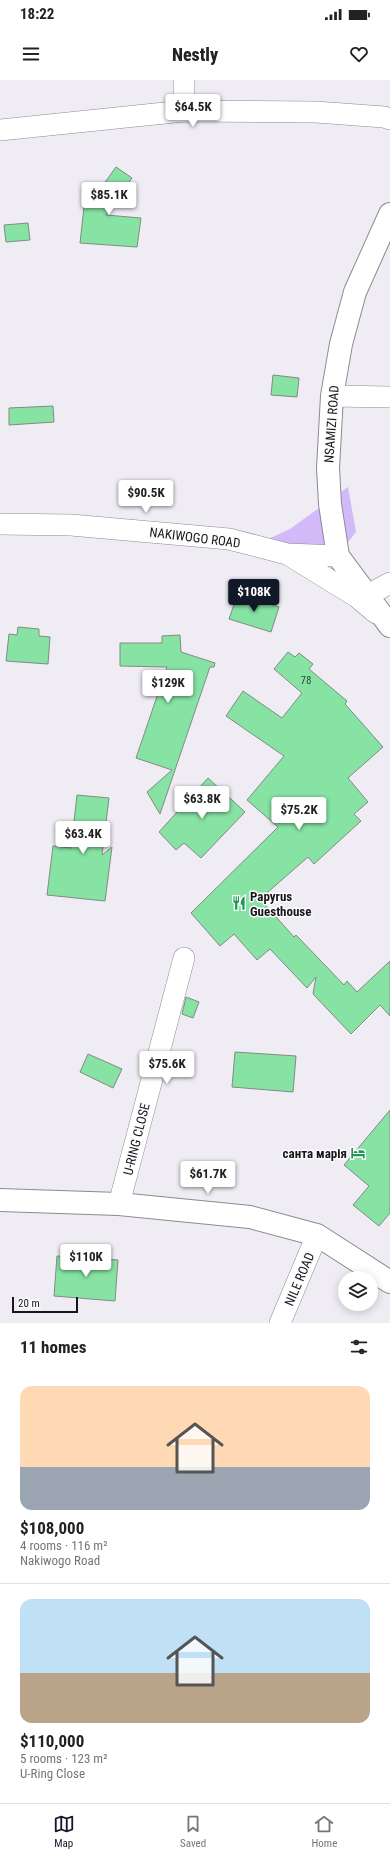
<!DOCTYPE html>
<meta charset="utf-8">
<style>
:root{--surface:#fff;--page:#f2f2f2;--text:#222;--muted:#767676;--line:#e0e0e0;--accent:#111827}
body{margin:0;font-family:"Roboto Condensed",sans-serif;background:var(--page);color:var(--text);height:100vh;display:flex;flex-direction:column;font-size:15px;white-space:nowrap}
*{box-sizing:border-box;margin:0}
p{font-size:13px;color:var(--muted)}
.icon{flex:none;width:22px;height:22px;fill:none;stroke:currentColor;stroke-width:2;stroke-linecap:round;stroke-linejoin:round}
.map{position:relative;height:1243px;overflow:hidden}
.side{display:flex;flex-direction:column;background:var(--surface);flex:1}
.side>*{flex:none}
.buttons{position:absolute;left:338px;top:1191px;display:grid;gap:8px}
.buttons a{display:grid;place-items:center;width:40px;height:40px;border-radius:50%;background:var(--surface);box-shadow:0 2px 10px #0003;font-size:20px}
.scale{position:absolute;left:12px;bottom:10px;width:66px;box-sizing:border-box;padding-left:4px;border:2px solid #171618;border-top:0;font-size:11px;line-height:14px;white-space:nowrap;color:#171618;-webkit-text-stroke:3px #fcfbfe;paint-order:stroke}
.price{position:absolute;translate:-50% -34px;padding:0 9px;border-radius:4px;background:#fff;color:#222;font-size:13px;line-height:26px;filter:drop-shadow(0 1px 2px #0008)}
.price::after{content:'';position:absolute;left:50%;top:24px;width:12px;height:9px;margin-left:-6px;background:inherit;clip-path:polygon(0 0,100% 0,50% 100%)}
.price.on{background:var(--accent);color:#fff}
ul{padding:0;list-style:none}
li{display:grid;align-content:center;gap:8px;height:212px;padding:0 20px}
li+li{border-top:1px solid var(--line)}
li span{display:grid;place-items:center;height:124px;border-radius:12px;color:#555}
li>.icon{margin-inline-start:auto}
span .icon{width:72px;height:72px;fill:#fffc;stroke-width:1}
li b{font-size:17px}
h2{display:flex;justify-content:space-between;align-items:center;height:48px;padding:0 20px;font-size:17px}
.status{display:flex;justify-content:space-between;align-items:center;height:28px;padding:0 20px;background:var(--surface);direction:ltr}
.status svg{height:11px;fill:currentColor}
header{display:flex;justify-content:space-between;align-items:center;height:52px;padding:0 20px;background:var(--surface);font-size:18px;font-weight:800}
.tabs{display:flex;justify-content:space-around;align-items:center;height:56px;border-top:1px solid var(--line);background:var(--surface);font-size:11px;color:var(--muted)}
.tabs a{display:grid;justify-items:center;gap:2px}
.tabs .on{color:var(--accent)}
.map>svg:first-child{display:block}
.green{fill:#d2baf8}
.building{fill:#86e3a3;stroke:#838a85}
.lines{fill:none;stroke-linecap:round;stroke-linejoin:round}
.minor-casing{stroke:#8d8a92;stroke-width:22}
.tertiary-casing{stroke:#8d8a92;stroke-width:24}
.minor{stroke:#fff;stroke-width:21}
.tertiary{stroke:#fff;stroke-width:22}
.labels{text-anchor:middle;stroke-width:3;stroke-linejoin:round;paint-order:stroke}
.number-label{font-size:11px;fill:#33493b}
.street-label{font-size:13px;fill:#171618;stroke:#fcfbfe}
.poi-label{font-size:13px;font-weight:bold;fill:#171618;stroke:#fcfbfe;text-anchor:start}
</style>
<div class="status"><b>18:22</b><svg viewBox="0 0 49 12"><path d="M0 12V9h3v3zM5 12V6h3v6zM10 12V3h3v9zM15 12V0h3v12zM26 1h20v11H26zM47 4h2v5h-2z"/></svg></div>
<header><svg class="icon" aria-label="menu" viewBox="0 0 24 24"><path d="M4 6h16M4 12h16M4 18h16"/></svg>Nestly<svg class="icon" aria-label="heart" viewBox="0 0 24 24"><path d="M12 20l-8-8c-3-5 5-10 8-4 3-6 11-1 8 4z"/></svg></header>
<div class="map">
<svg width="390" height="1243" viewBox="0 0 390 1243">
<rect width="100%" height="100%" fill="#efecf4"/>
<!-- green -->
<path class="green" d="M348,407l8,45 -11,14 -37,8 -46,-12 28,-13z"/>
<!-- building -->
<path class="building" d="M116,87l16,11 -26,37 35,3 -4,29 -57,-4 5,-45 8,1z
M28,143l2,17 -24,2 -2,-17z
M273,295l26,3 -2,19 -26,-2z
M53,326l1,16 -45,3v-17z
M238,513l41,14 -8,25 -42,-13z
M18,547l21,2v7l11,1 -2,27 -42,-3 3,-27 8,1z
M180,555l1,17 34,11 -1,4h-4l-50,147 -13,-22 25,-22 -36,-12 31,-91 -47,-1v-23h42v-7z
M288,572l7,5 4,-4 14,11 -4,5 38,32 -2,3 38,43 -35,31 20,24 -14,12 7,7 -47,43 -6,-7 -48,42 34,38 2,-2 48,50 3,-4 10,11 33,-31v55l-10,-11 -29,29 -38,-40 3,-17 -9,11 -37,-39 -13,11 -23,-26 -14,12 -29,-33 87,-86 -31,-27 37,-44 -58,-40 17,-25 39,27 20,-25 -28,-24z
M208,698l37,34 -44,46 -17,-15 -8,7 -17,-18z
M77,715l32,3 -7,57 10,-8 -7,54 -58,-6 6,-49 18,2z
M186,917l13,5 -6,16 -11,-4z
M235,972l61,4 -3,36 -61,-5z
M88,974l34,15 -9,19 -33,-16z
M390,1030v103l-11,13 -26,-21 16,-19 -25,-21z
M57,1176l61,4 -3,41 -61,-5z"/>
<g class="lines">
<defs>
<path id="minor" d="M184,0v31
M0,50l184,-19 132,1 68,5 6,2
M332,316l58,1
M0,444l71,1 158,14 58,15 70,43 19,16
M287,474l51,2
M368,515l22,-12
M119,1124l65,-246
M280,1243l37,-88"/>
<path id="tertiary" d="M390,134l-35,78 -14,52 -9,52 -4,72 2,36 8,52 52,70
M0,1120l119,4 131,13 67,18 73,47"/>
</defs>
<!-- minor casing -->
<use href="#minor" class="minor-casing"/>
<!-- tertiary casing -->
<use href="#tertiary" class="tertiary-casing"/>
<!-- minor -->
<use href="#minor" class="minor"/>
<!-- tertiary -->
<use href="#tertiary" class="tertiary"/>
</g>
<!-- icons -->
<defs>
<symbol id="restaurant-bare" viewBox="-9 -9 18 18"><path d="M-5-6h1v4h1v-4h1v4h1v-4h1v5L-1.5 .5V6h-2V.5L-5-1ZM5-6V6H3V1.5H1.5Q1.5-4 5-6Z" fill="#1c9653" stroke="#fcfbfe" stroke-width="2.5" paint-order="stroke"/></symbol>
<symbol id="hotel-bare" viewBox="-9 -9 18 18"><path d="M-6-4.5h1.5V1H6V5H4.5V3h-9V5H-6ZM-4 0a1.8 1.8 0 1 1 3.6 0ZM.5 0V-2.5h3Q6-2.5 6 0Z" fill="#1c9653" stroke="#fcfbfe" stroke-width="2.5" paint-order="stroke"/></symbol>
</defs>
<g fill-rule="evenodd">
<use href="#restaurant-bare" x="229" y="813" width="20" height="20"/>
<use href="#hotel-bare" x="348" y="1063" width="20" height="20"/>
</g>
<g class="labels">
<!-- number labels -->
<g class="number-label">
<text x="306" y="604">78</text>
</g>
<!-- street labels -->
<g class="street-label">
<text transform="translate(331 344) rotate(-86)" y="5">NSAMIZI ROAD</text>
<text transform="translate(195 457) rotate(7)" y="5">NAKIWOGO ROAD</text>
<text transform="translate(136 1059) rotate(-76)" y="5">U-RING CLOSE</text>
<text transform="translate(299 1199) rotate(-67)" y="5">NILE ROAD</text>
</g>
<!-- poi labels -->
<g class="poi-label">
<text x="250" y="821">Papyrus<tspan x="250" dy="15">Guesthouse</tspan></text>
<text x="347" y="1078" text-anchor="end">санта марія</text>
</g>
</g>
</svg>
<div class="buttons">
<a><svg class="icon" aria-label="layers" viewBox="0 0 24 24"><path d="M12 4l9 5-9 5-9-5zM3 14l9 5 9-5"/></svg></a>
</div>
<div class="scale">20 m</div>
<b class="price" style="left:193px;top:48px">$64.5K</b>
<b class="price" style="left:109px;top:136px">$85.1K</b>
<b class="price" style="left:146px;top:434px">$90.5K</b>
<b class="price on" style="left:254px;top:533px">$108K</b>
<b class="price" style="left:168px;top:624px">$129K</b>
<b class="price" style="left:202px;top:740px">$63.8K</b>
<b class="price" style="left:299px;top:751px">$75.2K</b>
<b class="price" style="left:83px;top:775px">$63.4K</b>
<b class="price" style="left:167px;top:1005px">$75.6K</b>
<b class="price" style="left:208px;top:1115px">$61.7K</b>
<b class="price" style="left:86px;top:1198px">$110K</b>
</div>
<section class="side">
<h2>11 homes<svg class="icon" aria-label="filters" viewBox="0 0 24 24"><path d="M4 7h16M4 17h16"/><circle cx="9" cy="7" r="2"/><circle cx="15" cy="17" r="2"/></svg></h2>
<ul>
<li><span style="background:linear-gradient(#ffd9b3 65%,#9aa5b1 0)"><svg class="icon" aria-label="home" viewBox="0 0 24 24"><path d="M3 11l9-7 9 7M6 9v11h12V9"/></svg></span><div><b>$108,000</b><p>4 rooms · 116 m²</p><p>Nakiwogo Road</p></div></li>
<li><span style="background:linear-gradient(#bfe0f5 60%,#b9a48a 0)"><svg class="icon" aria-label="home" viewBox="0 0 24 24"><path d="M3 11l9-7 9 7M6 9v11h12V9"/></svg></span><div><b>$110,000</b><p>5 rooms · 123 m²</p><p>U-Ring Close</p></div></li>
</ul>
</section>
<nav class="tabs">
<a class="on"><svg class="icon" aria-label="map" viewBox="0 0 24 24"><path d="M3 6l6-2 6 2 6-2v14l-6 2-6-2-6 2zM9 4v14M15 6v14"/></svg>Map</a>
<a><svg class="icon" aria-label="saved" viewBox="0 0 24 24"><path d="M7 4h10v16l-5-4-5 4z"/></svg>Saved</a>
<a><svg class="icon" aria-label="home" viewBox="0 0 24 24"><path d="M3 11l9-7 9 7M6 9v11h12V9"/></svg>Home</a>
</nav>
